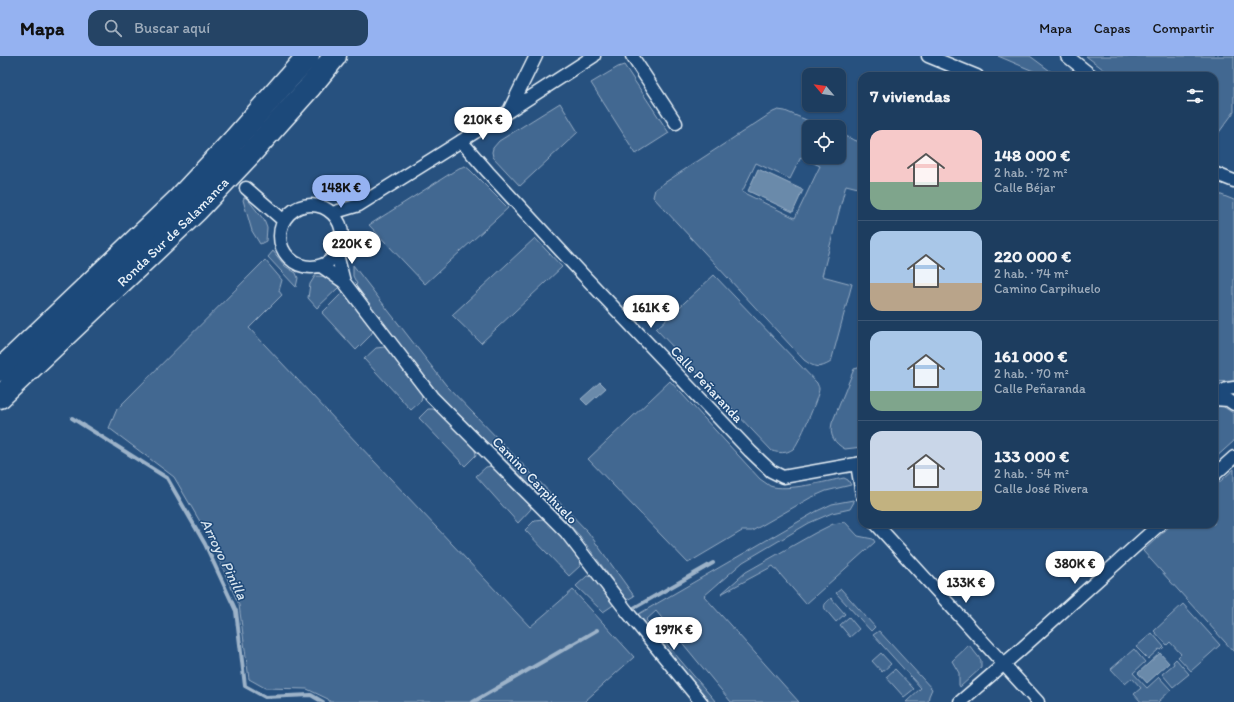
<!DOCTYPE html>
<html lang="es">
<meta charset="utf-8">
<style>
:root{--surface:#1d3d5f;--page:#254465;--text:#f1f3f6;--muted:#a0aebd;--line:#3b5674;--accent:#95b2f1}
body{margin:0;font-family:Itim,sans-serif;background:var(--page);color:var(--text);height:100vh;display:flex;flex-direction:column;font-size:15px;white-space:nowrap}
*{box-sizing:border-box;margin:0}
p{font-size:13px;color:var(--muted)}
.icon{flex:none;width:22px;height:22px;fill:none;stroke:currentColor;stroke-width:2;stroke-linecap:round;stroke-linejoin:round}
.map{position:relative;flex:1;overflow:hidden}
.side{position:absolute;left:858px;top:16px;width:360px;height:456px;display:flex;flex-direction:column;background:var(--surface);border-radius:12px;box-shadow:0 1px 3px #0004,0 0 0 1px var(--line)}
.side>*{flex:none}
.needle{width:26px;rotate:299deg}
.tools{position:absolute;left:802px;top:12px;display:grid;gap:8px}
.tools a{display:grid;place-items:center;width:44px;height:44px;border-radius:8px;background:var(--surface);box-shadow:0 1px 3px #0004,0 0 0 1px var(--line);font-size:20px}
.price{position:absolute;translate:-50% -34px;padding:0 9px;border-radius:14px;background:#fff;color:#222;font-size:13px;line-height:26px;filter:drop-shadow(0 1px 2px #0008)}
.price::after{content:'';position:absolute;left:50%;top:24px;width:12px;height:9px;margin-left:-6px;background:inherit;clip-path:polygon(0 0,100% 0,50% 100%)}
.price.active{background:var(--accent);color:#111}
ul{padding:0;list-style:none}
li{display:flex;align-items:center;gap:12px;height:100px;padding:0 12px}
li+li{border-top:1px solid var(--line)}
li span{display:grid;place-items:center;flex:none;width:112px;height:80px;border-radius:12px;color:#555}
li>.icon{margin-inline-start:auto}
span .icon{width:48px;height:48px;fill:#fffc;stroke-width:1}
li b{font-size:17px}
h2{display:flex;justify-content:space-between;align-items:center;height:48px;padding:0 12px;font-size:17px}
header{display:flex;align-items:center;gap:24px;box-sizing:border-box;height:56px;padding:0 20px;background:var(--accent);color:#111}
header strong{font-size:19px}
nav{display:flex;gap:22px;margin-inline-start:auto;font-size:14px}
.search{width:280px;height:36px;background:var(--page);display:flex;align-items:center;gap:10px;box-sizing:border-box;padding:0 14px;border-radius:12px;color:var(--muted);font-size:15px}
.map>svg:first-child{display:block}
.green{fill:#436891;stroke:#96acc4;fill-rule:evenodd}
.water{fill:#6b8aaa;stroke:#9db3c9}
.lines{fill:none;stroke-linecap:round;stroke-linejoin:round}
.stream{stroke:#9db3c9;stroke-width:4}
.street-casing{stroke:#e8f1f8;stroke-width:15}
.highway-casing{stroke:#e8f1f8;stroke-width:25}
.street{stroke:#1f4a7a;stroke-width:12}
.highway{stroke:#1f4a7a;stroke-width:22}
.labels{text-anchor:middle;stroke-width:3;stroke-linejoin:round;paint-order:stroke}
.street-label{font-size:14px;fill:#e8f1f8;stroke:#1f4a7a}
.water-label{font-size:15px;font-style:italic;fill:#d5e2ec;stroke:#1f4a7a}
</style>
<header>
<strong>Mapa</strong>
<div class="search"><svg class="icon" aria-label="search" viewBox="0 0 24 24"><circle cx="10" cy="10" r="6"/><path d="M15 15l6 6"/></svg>Buscar aquí</div>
<nav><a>Mapa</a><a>Capas</a><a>Compartir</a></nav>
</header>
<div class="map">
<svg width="1234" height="646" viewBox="0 0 1234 646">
<rect width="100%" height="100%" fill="#27517f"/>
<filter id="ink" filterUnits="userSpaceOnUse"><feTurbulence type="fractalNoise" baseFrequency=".025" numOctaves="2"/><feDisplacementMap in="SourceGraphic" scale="8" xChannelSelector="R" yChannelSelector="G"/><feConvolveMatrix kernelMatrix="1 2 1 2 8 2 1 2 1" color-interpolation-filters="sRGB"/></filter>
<g filter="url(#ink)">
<!-- green -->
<path class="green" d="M998,0h32l27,20h-12z
M1086,0h148v56l-20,27v-63h-102z
M624,9l45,68 -33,21 -45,-71 27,-16z
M560,47l18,29 -58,54 -27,-29 -1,-5 1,-4 6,-7z
M778,54l7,1 38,16h-14v30h30v-23l23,9v46l-16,-4 -24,91 30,8 -21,78c-12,7 -16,6 -27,-2l-151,-163 2,-8 118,-77zM801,101l19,9 -25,52 -53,-26 14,-29 34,16z
M465,110l5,4 38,38 -83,76 -56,-59 90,-57z
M1214,136l20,8v181l-20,1z
M245,140l19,24 3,8 -1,13 -6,3 -8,-13 -9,-31z
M535,182l27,29 -81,76 -29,-28z
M273,195l12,15 11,7 2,5 -2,9 -28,-30z
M265,204l17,20 -3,11 3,4 -33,33 281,299 43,-37 61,67 -50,45h-254l-2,-3 -21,-10 -42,-1 -16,-9 -10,-74 -30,-68 -35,-60 -65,-49 8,-19z
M353,209l93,120 142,147 46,64 -7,4 -47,-64 -21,-22 -121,-121 -83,-107 2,-2 -4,-8z
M714,219l103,108c1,3 2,4 2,6 0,7 -21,57 -26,60 -7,5 -14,4 -21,2l-116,-122z
M315,220c11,0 17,2 24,11l-22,21 -9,-10 2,-14z
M343,236l30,39 -3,5 -14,14 -34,-37z
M385,291l37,48 -1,6 -10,9 -47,-51 12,-11z
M862,311v80l-17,2c-11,-6 -16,-14 -13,-26l22,-54z
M670,325l90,98c3,2 7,5 10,7 16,6 57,-5 74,-8l4,2 3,5 -25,6 -16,7 -58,33h-10l-54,32 -100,-104z
M1221,349l12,8 1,2v26l-20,18v-53z
M428,353h6l40,37 2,9 -11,11 -46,-48z
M492,410l38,38 1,5 -13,14 -42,-47 10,-9z
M1234,413v183l-91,-101 29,-27h42v-37z
M853,444l1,2 -4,7 -18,4 -23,10 -66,39 -39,34 95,106h-68l-75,-91 -10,9 70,82h-6l-73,-87 180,-104 15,-7z
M543,463l6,3 33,38 -2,6 -11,10 -44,-46 10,-10z
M845,466l13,14 15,3 2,3 -69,62 -33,-38 -52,28 25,-22 69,-39 18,-9z
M587,520l7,1 21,27 -12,8 -27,-26z
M841,533l34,38 -4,4 -35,-38z
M831,542l14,16 -9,8 -11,-13c-2,-5 2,-7 6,-11z
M1183,548l37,41 -29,26 -13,-14 3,-3 -11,-12 -3,3 -13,-14z
M849,561l10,12 -9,8 -10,-12z
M879,575l53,58 -3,7 -1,6h-22l15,-14 -48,-53z
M1152,577l12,14 -3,3 -2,-1 -11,10 -12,-12z
M969,589l12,15v8l-21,19 -1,-2v-12l-7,-12z
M1134,593l11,13 -12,11 14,15 12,-11 12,13 -13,12h-17l-7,-8 7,-6 -9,-10 -7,6 -14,-15z
M881,597l10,11 -9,8 -10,-11z
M1176,603l13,15 -16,13 -11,-13 12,-10 -1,-2z
M895,613l19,20 -10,8 -18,-20z"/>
<!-- water -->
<path class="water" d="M758,113l45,21 -10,22 -45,-21z
M600,326l6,6 -19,17 -6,-6z
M1160,597l9,10 -22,20 -9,-10z"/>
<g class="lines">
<!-- stream -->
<path class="stream" d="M72,362l95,60 38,66 31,67 9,75 20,11 46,-2 12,7
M634,552l79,-45
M473,646l124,-72"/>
<defs>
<path id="street" d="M632,0l44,67
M928,0l49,20
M1067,0l25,20
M509,55l27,-55
M461,85l27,31 98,106 164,173 21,20 12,6 79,-14
M1214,117l20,8
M246,132l38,33
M280 180a31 31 0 1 1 62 0a31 31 0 1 1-62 0Z
M332,157l27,-8 150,-94 85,-55
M337,198l7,28
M321,210l23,16 88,115 134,135 63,82 72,88
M1214,339l13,-6 7,-1
M1214,343l14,1 6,4
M857,408l5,31
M1214,419l20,-18
M876,468l162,178
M960,646l59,-51 141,-127"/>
<g id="highway">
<path d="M0,314l178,-170 57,-61 73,-83"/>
<path id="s1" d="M0,341l197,-187 53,-56 59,-66 26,-32"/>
</g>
</defs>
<!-- street casing -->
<use href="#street" class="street-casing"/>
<!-- highway casing -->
<use href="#highway" class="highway-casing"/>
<!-- street -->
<use href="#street" class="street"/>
<!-- highway -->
<use href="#highway" class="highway"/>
</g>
</g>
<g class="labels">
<!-- street labels -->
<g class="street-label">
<text dy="5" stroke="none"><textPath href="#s1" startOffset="239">Ronda Sur de Salamanca</textPath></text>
<text transform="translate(707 328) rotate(47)" y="5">Calle Peñaranda</text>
<text transform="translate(535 424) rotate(46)" y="5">Camino Carpihuelo</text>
</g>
<!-- water labels -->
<g class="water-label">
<text transform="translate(224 503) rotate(64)" y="5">Arroyo Pinilla</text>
</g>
</g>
</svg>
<div class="tools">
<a><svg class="needle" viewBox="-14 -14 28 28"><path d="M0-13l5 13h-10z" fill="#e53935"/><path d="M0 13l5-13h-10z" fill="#a0aebd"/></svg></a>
<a><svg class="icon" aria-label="locate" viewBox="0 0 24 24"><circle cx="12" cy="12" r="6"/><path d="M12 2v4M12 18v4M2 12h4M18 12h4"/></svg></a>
</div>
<b class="price" style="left:483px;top:85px">210K €</b>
<b class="price active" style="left:341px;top:153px">148K €</b>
<b class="price" style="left:352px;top:209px">220K €</b>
<b class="price" style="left:651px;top:273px">161K €</b>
<b class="price" style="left:1075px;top:529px">380K €</b>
<b class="price" style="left:966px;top:548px">133K €</b>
<b class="price" style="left:674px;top:595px">197K €</b>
<section class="side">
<h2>7 viviendas<svg class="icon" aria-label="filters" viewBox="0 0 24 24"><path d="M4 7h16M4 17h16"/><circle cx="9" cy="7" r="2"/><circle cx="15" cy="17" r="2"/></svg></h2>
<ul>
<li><span style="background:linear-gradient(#f6c9c9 65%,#7fa58c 0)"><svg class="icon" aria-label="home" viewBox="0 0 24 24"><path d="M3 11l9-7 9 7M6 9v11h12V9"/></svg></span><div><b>148 000 €</b><p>2 hab. · 72 m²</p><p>Calle Béjar</p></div></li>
<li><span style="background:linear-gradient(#a9c7e8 65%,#b9a48a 0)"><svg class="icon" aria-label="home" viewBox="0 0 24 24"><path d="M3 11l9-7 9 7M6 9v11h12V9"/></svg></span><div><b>220 000 €</b><p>2 hab. · 74 m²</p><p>Camino Carpihuelo</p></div></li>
<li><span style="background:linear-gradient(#a9c7e8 75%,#7fa58c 0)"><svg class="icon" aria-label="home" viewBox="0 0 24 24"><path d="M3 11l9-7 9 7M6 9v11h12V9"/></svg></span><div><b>161 000 €</b><p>2 hab. · 70 m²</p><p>Calle Peñaranda</p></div></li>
<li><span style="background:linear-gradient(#c9d6e8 75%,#c2b280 0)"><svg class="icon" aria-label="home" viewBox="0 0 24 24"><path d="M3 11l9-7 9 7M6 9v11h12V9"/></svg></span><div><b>133 000 €</b><p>2 hab. · 54 m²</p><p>Calle José Rivera</p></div></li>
</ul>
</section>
</div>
